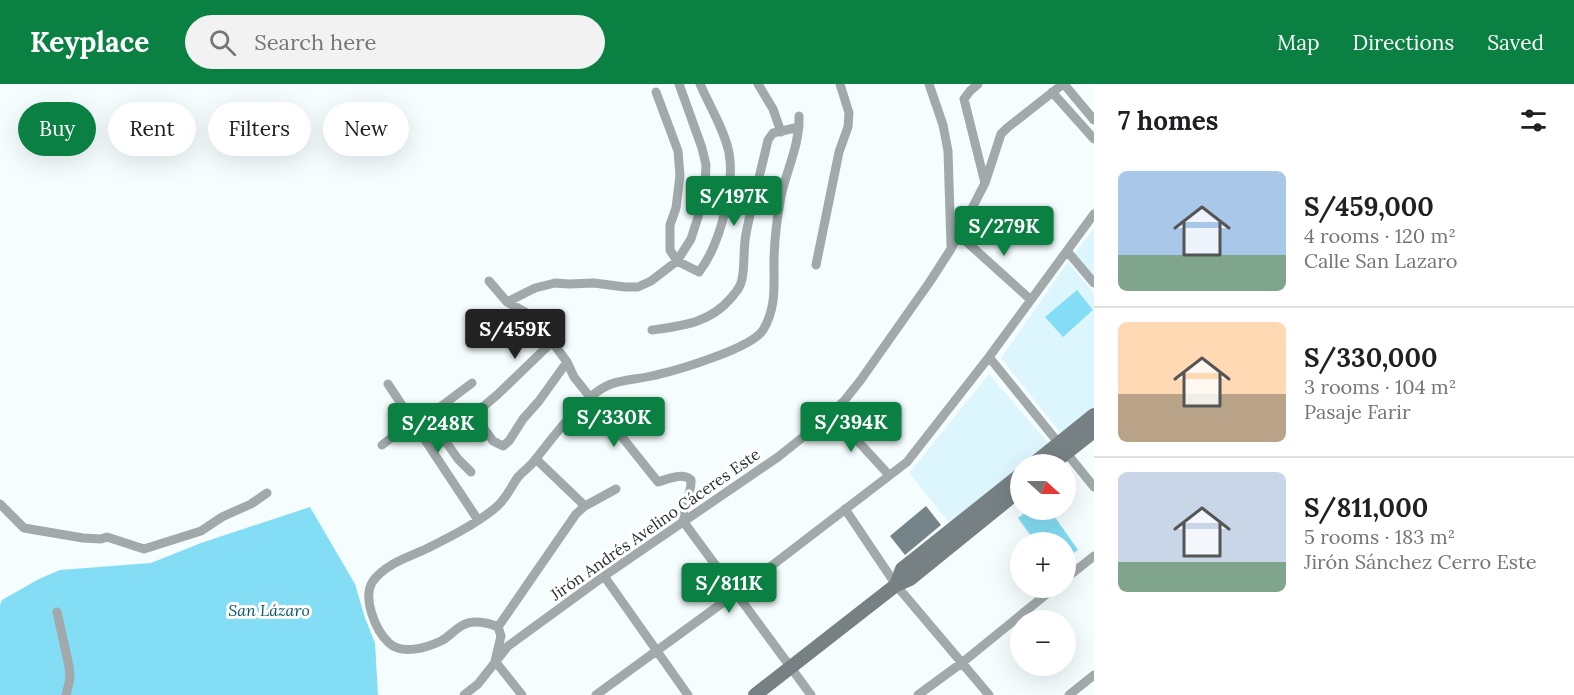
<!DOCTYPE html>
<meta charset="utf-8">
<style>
:root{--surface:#fff;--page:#f2f2f2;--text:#202124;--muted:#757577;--line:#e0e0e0;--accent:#0b8043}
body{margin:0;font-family:Lora,serif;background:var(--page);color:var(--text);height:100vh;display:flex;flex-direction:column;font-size:22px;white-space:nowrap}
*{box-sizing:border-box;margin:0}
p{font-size:20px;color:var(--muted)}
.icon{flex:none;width:33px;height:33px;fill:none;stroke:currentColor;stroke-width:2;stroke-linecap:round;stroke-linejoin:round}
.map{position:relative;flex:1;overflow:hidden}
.sheet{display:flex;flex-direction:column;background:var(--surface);width:480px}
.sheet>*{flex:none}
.banner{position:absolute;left:18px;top:18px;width:570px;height:54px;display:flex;gap:12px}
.needle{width:39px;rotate:111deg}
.fabs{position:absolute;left:1010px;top:370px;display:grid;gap:12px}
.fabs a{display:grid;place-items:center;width:66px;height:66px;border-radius:50%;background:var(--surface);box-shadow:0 6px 24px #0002;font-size:30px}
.price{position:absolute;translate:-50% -51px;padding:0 14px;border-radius:6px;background:var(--accent);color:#fff;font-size:20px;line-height:39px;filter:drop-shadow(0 2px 3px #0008)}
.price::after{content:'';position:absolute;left:50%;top:36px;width:18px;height:14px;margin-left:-9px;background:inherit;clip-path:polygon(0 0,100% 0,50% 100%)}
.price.selected{background:#222;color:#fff}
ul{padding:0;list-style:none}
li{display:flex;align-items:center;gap:18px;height:150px;padding:0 24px}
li+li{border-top:2px solid var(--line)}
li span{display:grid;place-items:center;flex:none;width:168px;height:120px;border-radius:9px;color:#555}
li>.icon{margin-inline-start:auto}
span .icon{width:72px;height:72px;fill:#fffc;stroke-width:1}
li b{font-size:26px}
h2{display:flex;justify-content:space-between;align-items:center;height:72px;padding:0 24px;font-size:26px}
.tag{padding:0 21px;border-radius:27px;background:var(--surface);box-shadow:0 6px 24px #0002;font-size:21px;line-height:54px}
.tag.selected{background:var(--accent);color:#fff}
header{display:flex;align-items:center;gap:36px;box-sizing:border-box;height:84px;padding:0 30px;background:var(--accent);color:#fff}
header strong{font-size:28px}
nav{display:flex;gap:33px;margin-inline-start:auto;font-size:21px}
.search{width:420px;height:54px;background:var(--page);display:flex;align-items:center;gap:15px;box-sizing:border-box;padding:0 21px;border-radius:33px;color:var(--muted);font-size:22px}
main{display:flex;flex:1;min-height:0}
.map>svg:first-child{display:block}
.built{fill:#ddf6fd}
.green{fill:#83ddf4}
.building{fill:#758488}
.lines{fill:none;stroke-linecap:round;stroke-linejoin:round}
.street{stroke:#a2a9ab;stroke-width:9}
.secondary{stroke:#778184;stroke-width:14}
.labels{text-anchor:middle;stroke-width:6;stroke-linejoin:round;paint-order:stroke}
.street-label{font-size:16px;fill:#282e2f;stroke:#fff}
.park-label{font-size:16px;font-style:italic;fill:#045868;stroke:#fff}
</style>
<header>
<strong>Keyplace</strong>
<div class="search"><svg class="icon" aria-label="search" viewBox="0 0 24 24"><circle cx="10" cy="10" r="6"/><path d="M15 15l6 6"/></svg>Search here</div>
<nav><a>Map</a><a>Directions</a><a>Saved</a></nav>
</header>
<main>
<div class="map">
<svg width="1094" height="611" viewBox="0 0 1094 611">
<rect width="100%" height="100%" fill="#f6fdfe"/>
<!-- built -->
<path class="built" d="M1094,144v49l-20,-23z
M1068,178l26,31v115l-32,27 -61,-77z
M989,290l60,70 -25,21h-4v3l-69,57 -42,-52z"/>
<!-- green -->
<path class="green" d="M1077,206l16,20 -30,27 -18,-20z
M310,423l45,77 10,34 10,25 3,52h-378v-90l2,-5 37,-21 21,-9 91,-7 50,-20z
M1029,426h21l28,40 -13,9v-16h-29l-18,-25z"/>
<!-- building -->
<path class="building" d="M926,422l15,19 -36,30 -15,-19z"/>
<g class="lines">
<!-- street -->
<path class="street" d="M758,0l15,25 8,23
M929,0l14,41 5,26 3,95
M978,0l-8,7 -6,8 21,84
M1064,0l30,36
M656,8l22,59 2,24 -4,33 -6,17v25l7,11 22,11c21,-27 36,-86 30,-119 -4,-22 -20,-48 -29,-69
M1052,8l42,47
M959,151l72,65
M1067,167l27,32
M816,181l23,-113 9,-25 1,-14 -9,-29
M489,197l18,21 27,15 33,45 7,15 84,105c10,-3 25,-10 33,-2 1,15 -10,27 -8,41l128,174
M507,218l28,-14 20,-5 14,1 25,-1 31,4h13l13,-6 26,-20 14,-22 7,-22 7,-31 1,-21 -4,-17 -23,-64
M652,246c30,-4 58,-7 79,-32 5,-6 10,-11 11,-19 3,-14 1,-30 4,-45 6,-32 15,-63 22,-94l5,-7 26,-6
M989,273l105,130
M388,300l90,136
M832,329l57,62
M474,331l19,26 10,5 6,-5 14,-22 16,-18 28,-39
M428,333l30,42 13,13
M415,342l57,-43
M382,361l30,-23
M432,366l65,-55 54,-52
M536,375l49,47
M0,420l24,24 59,10 18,1 6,-2 37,12 57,-18 21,-14 29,-13 16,-11
M845,425l51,76 93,110
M604,492l84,119
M1065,495l29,-23
M57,528l12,54 1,13 -4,16
M498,543l78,-113 9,-8 31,-17
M464,611l14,-11 30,-38 96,-70 174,-119 44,-35 22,-21 16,-20 69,-98 22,-34 34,-66 16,-49 6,-6 56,-44
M522,611l-27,-34 6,-25 -3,-9c-10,-5 -25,-7 -35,-2 -8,4 -14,12 -22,16 -15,7 -39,14 -52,2 -14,-13 -27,-46 -16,-62 13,-18 37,-24 55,-33 22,-11 46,-23 66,-39 12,-9 16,-21 24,-32 5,-6 12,-10 16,-16 19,-23 49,-66 77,-77 14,-5 30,-5 45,-9 22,-5 96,-27 107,-45 13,-21 11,-43 11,-66 0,-23 3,-46 7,-68 6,-27 19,-52 18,-80
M596,611l140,-102 171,-131 82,-105 105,-143
M918,611l45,-33 91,-74
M1069,611l25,-20"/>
<!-- secondary -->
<path class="secondary" d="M1032,381l62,-50
M1051,381l43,-34
M896,501l6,-16 118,-94
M755,611l141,-110 14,-6 110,-89"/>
</g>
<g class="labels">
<!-- street labels -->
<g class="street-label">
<text transform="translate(655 440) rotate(-35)" y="6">Jirón Andrés Avelino Cáceres Este</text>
</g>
<!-- park labels -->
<g class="park-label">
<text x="269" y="532">San Lázaro</text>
</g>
</g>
</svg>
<div class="fabs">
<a><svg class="needle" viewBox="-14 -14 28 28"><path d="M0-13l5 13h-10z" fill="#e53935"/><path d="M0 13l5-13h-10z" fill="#757577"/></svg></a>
<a>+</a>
<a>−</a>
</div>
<b class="price" style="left:734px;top:143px">S/197K</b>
<b class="price" style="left:1004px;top:173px">S/279K</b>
<b class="price selected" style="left:515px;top:276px">S/459K</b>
<b class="price" style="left:614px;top:364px">S/330K</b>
<b class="price" style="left:851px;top:369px">S/394K</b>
<b class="price" style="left:438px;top:370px">S/248K</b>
<b class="price" style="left:729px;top:530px">S/811K</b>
<div class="banner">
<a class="tag selected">Buy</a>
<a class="tag">Rent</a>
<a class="tag">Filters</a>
<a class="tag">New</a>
</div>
</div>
<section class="sheet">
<h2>7 homes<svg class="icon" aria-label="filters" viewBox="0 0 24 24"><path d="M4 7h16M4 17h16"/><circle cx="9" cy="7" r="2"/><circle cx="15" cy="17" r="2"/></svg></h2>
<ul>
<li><span style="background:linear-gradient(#a9c7e8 70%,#7fa58c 0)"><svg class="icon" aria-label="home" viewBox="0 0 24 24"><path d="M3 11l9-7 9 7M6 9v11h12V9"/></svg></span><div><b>S/459,000</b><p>4 rooms · 120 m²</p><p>Calle San Lazaro</p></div></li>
<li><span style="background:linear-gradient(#ffd9b3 60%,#b9a48a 0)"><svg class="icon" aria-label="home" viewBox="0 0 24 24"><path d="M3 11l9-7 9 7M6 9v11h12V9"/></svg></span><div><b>S/330,000</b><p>3 rooms · 104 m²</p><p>Pasaje Farir</p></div></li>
<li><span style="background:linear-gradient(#c9d6e8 75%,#7fa58c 0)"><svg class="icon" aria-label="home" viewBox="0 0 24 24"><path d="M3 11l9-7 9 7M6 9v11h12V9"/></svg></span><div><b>S/811,000</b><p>5 rooms · 183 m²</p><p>Jirón Sánchez Cerro Este</p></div></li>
</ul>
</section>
</main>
